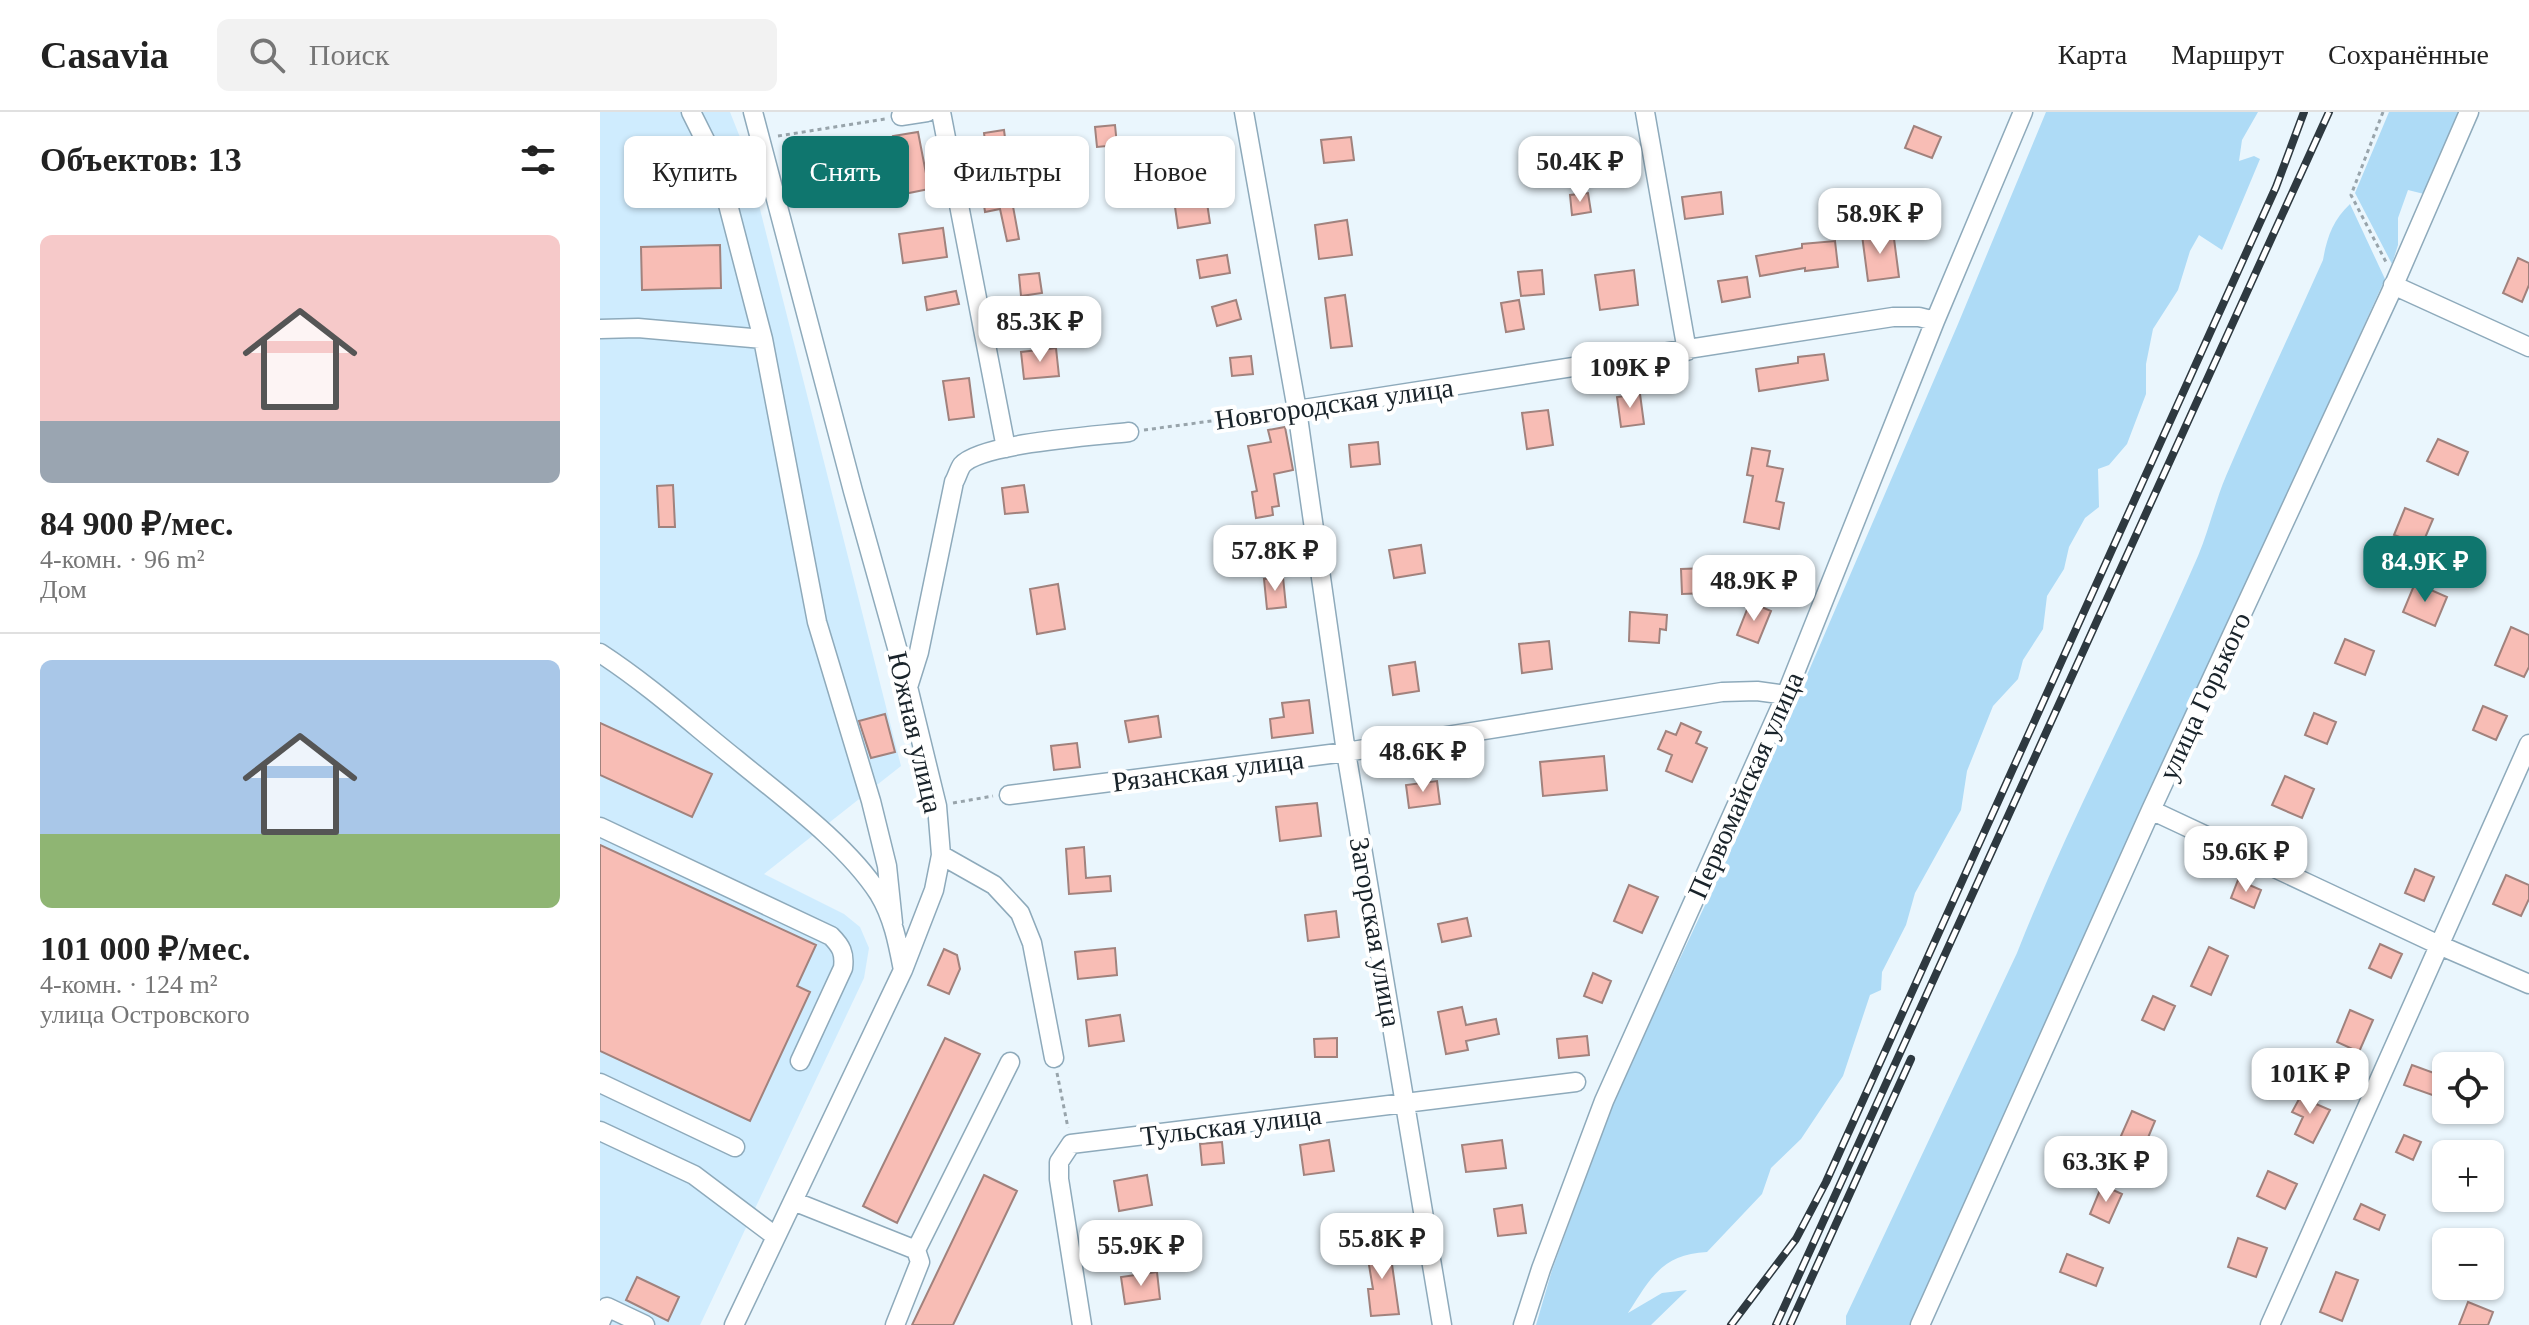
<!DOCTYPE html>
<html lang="ru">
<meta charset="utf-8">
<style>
:root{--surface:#fff;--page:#f2f2f2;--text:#222;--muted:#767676;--line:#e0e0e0;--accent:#0f766e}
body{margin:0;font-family:Georgia,serif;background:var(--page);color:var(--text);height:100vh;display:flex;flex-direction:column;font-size:30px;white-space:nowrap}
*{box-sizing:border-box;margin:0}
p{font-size:26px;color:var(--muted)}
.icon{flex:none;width:44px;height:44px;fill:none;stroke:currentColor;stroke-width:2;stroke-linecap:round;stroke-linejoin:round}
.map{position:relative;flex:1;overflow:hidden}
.details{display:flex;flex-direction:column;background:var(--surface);width:600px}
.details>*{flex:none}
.banner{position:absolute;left:24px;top:24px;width:760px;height:72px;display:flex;gap:16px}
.buttons{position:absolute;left:1832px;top:940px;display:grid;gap:16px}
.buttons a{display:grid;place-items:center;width:72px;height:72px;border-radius:12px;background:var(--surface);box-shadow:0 2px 6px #0004;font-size:40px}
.price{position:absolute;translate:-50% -68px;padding:0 18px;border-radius:16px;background:#fff;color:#222;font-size:26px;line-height:52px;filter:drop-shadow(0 2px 4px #0008)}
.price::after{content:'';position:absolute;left:50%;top:48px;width:24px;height:18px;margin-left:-12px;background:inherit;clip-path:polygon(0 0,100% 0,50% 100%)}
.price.selected{background:var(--accent);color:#fff}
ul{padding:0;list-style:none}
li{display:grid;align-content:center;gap:16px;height:424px;padding:0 40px}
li+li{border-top:2px solid var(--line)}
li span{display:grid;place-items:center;height:248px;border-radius:12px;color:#555}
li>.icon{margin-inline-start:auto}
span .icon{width:144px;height:144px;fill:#fffc;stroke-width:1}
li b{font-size:34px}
h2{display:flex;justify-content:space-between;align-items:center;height:96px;padding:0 40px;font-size:34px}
.pill{padding:0 28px;border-radius:12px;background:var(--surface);box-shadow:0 2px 6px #0004;font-size:28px;line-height:72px}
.pill.selected{background:var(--accent);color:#fff}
header{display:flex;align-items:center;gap:48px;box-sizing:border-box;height:112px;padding:0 40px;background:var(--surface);border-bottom:2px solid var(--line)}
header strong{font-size:38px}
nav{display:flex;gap:44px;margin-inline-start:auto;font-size:28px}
.search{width:560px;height:72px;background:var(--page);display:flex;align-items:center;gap:20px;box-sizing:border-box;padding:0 28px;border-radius:12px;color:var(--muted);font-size:30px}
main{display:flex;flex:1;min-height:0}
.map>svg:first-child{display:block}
.built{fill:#cfecfe}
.green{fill:#aedbf6}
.building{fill:#f8bdb5;stroke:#a1827d;stroke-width:2}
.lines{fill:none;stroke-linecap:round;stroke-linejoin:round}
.minor-casing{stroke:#8eaabb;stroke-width:21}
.path{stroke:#98a4ab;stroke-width:3;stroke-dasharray:4 4;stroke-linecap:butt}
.minor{stroke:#fff;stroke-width:18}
.rail-casing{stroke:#2e3940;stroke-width:8}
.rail{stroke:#fff;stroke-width:5;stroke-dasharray:15;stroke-linecap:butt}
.labels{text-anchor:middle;stroke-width:8;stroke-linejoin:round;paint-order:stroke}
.street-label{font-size:28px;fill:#19232a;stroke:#fff}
</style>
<header>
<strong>Casavia</strong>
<div class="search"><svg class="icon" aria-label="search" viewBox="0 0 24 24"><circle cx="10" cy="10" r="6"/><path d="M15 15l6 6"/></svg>Поиск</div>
<nav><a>Карта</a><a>Маршрут</a><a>Сохранённые</a></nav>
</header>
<main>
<section class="details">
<h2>Объектов: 13<svg class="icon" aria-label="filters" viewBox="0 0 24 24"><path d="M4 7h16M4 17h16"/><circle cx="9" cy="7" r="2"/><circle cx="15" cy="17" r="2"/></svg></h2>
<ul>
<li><span style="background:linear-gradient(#f6c9c9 75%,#9aa5b1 0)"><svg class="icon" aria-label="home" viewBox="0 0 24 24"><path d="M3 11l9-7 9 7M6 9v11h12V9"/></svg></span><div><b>84 900 ₽/мес.</b><p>4-комн. · 96 m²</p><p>Дом</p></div></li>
<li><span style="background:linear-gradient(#a9c7e8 70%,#8fb573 0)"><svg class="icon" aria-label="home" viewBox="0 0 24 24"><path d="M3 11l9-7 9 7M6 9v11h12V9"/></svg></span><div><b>101 000 ₽/мес.</b><p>4-комн. · 124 m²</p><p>улица Островского</p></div></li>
</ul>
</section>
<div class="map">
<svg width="1929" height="1213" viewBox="0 0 1929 1213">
<rect width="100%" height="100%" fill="#eaf6fd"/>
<!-- built -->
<path class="built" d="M0,0h130l15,38 156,616 -137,108 80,40 16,13 9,21 -5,30 -164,347h-100z"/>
<!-- green -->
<path class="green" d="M1446,0h212l-16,28 -3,21 15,-5 6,3 -38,91 -23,-15 -9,16 -12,39 -25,39 -7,35v30l-19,50 -18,21 -11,4 1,38 -14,11 -16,29 -5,22 -17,27 -4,33 -20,31 -5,19 -25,27 -26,65 -6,39 -46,83 -9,32 -24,47 -1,18 -11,5 -27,81 -42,63 -30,29 -9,26 -55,58c-45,2 -57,27 -79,61l34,-20 25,-3 -36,35h-115l16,-55 66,-180 122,-259 218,-507z
M1789,0h70l-35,82 -16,-4 -10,28v27l-6,19 -37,-71z
M1750,92l35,75 -475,1046h-64v-9l171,-363c53,-135 123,-263 181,-397 11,-26 17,-54 28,-80 31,-73 65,-144 97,-216 4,-23 10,-40 27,-56z"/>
<!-- building -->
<path class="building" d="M515,13l2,20 -20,2 -2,-20z
M1314,14l27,11 -9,21 -27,-10z
M404,18l5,39 -20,3 -5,-39z
M318,20l11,57 -25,5 -11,-58z
M751,25l3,23 -30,3 -3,-23z
M1017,37l4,23 -28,5 -4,-23z
M407,62l12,65 -12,2 -7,-32 -15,3 -2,-14 15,-2 -4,-20z
M1121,80l2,22 -38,5 -3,-22z
M988,81l3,19 -19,3 -2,-20z
M606,84l4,27 -32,5 -4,-28z
M747,108l5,35 -33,4 -4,-34z
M343,116l4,29 -44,6 -4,-29z
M1293,119l6,46 -31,4 -6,-46z
M1235,129l3,26 -33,4v-3l-45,8 -4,-20 46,-8v-4z
M120,133l1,43 -79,2 -1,-43z
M627,143l3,18 -30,5 -3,-18z
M1918,146l11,5v22l-7,17 -19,-9z
M942,158l2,24 -23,2 -3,-24z
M1034,158l4,35 -38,5 -5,-35z
M439,161l3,20 -21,3 -2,-21z
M1147,165l3,20 -28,5 -4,-21z
M356,179l3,13 -32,6 -2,-13z
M745,183l7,51 -21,2 -6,-50z
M636,188l5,19 -24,7 -5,-19z
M919,188l5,29 -18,3 -5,-29z
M456,236l3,28 -35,3 -3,-27z
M1224,242l4,26 -69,11 -3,-22 42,-6v-6z
M651,244l2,18 -21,2 -2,-18z
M369,266l5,39 -25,3 -6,-39z
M1040,282l4,30 -23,3 -4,-30z
M948,298l5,35 -26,4 -5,-36z
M685,315l8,43 -19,4 5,32 -7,1 1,8 -17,3 -4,-26 5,-1 -9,-45 23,-4 -3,-12z
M1838,327l30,13 -10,23 -31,-14z
M778,330l2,22 -29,3 -2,-22z
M1152,336l18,3 -3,15 16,3 -7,32 8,2 -5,26 -35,-7 9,-46 -6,-1z
M73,373l2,42h-16l-2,-41z
M424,373l4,27 -23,2 -3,-26z
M1805,396l28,11 -11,26 -28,-10z
M821,433l4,28 -31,5 -5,-28z
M1108,456l1,25 -27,1 -1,-25z
M683,465l3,30 -19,2 -3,-30z
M1815,471l32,14 -12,29 -32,-14z
M458,472l7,45 -28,5 -7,-45z
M1150,490l21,9 -13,32 -21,-8z
M1030,500l37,3 -1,15 -6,-1 -1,14 -30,-2z
M1911,515l18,8v32l-5,10 -29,-12z
M1745,527l29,12 -9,24 -30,-12z
M949,529l3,28 -30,4 -3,-29z
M815,550l4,29 -26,4 -4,-29z
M709,588l4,33 -41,5 -2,-19 14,-2 -2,-14z
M1883,594l24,10 -11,24 -23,-10z
M1714,601l22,9 -9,22 -22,-9z
M285,602l10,38 -24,6 -12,-37z
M558,604l3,21 -32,5 -4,-21z
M0,611l112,51 -20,43 -92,-42z
M1081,611l20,9 -5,11 11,5 -15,34 -26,-11 6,-16 -14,-6 8,-18 10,4z
M477,631l3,24 -26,3 -3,-24z
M1004,644l3,34 -64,6 -3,-34z
M1685,664l29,13 -12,29 -30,-13z
M837,669l3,23 -31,4 -3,-23z
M717,691l4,33 -41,5 -4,-34z
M0,733l216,100 -19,41 13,6 -60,129 -150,-70z
M484,735l2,31 24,-2 1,15 -42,3 -3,-45z
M1815,757l19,8 -10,24 -19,-8z
M1906,763l23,10v14l-8,17 -28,-12z
M1638,768l23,10 -7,18 -23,-10z
M1029,773l29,12 -16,36 -28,-12z
M736,799l3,26 -31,4 -3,-26z
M867,806l4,18 -29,6 -4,-18z
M1780,832l22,10 -11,24 -22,-10z
M1609,835l19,9 -17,39 -20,-9z
M515,836l2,27 -39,4 -3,-27z
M344,837l13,6 3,14 -11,25 -21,-9z
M993,861l18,8 -9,22 -18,-7z
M1553,884l22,10 -11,24 -22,-10z
M862,895l4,18 30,-6 3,15 -33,7 2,9 -22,4 -8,-42z
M1750,898l23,10 -14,32 -22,-10z
M520,903l4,26 -35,5 -3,-26z
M987,924l2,19 -30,3 -2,-19z
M345,926l35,16 -83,169 -34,-17z
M737,926v19h-22l-1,-18z
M1812,953l33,12 -7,20 -34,-12z
M1705,976l15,8 -4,8 14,6 -17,33 -18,-9 8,-17 -11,-5z
M1532,999l23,10 -18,43 -24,-10z
M1804,1023l17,7 -8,18 -17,-8z
M729,1028l5,31 -30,4 -4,-30z
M902,1028l4,28 -40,4 -4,-27z
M622,1030l2,21 -22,2 -2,-21z
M1668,1059l29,13 -12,25 -28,-13z
M384,1063l33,16 -64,134h-41z
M547,1063l5,30 -33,6 -5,-30z
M1502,1073l20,9 -13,29 -19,-9z
M1761,1092l24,11 -6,15 -25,-11z
M922,1093l4,28 -28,3 -4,-27z
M1638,1126l29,10 -11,29 -28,-10z
M789,1131l10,71 -28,2 -3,-27h5l-7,-42z
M1467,1142l36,14 -7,18 -36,-14z
M557,1160l3,27 -35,5 -4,-27z
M1736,1160l22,8 -16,41 -22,-9z
M37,1165l42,20 -11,24 -42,-21z
M1868,1190l25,10 -5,13h-29z"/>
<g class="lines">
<defs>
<path id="minor" d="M91,0l27,54 45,173
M341,0l65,336
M644,0l53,298 49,342 96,573
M1045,0l42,239
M301,4l26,-4
M1793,173l136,62
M0,217l38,-1 125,11 54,283 54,179 16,65 6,57
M697,298l596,-93h26l16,4
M0,541c49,32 91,70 136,106 46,38 111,85 143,135 14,23 19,50 24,76
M308,575l11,-35 35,-170c3,-5 5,-13 8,-17 19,-22 134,-29 167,-33
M409,683l337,-43 376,-60 35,-1 29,4
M1551,698l288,135 90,39
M0,715l231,109c10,10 14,17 12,32l-43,93
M341,743l53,30 26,28 12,30 22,115
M0,971l135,64
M0,1019l94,44 81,61
M193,1089l123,49 94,-188
M0,1211l7,-16 38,18
M134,1213l169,-355 31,-80 7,-35 -4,-49 -29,-119 -55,-196 -100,-379
M295,1213l25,-63 -4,-12
M482,1213l-23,-146v-17l12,-18 505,-62
M923,1213l18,-56 63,-168 182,-406 149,-374 88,-209
M1320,1213l231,-515 239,-516 79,-182
M1670,1213l259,-581"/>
</defs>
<!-- minor casing -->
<use href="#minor" class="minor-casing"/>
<!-- path -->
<path class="path" d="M1783,0l-32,83 35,67
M178,24l107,-17
M544,318l135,-18
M353,691l40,-7
M457,961l11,55"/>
<!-- minor -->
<use href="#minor" class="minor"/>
<defs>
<path id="rail" d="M1131,1213l65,-86 30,-57 450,-995 28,-75
M1176,1213l553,-1213
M1190,1213l121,-266"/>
</defs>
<!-- rail casing -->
<use href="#rail" class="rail-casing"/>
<!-- rail -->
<use href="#rail" class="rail"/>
</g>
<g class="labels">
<!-- street labels -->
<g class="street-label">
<text transform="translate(734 291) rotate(-8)" y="10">Новгородская улица</text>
<text transform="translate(1604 584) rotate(-65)" y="10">улица Горького</text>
<text transform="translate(316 620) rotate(77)" y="10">Южная улица</text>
<text transform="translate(608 658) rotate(-7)" y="10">Рязанская улица</text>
<text transform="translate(1145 673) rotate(-66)" y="10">Первомайская улица</text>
<text transform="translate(776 820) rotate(80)" y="10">Загорская улица</text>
<text transform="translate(631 1013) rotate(-7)" y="10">Тульская улица</text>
</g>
</g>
</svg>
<div class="buttons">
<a><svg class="icon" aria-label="locate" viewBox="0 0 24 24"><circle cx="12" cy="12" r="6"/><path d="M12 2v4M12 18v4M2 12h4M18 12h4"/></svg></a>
<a>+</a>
<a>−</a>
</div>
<b class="price" style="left:980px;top:92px">50.4K ₽</b>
<b class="price" style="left:1280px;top:144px">58.9K ₽</b>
<b class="price" style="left:440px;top:252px">85.3K ₽</b>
<b class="price" style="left:1030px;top:298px">109K ₽</b>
<b class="price" style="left:675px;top:481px">57.8K ₽</b>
<b class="price selected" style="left:1825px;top:492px">84.9K ₽</b>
<b class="price" style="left:1154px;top:511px">48.9K ₽</b>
<b class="price" style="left:823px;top:682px">48.6K ₽</b>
<b class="price" style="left:1646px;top:782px">59.6K ₽</b>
<b class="price" style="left:1710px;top:1004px">101K ₽</b>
<b class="price" style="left:1506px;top:1092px">63.3K ₽</b>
<b class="price" style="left:782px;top:1169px">55.8K ₽</b>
<b class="price" style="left:541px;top:1176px">55.9K ₽</b>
<div class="banner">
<a class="pill">Купить</a>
<a class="pill selected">Снять</a>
<a class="pill">Фильтры</a>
<a class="pill">Новое</a>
</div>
</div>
</main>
